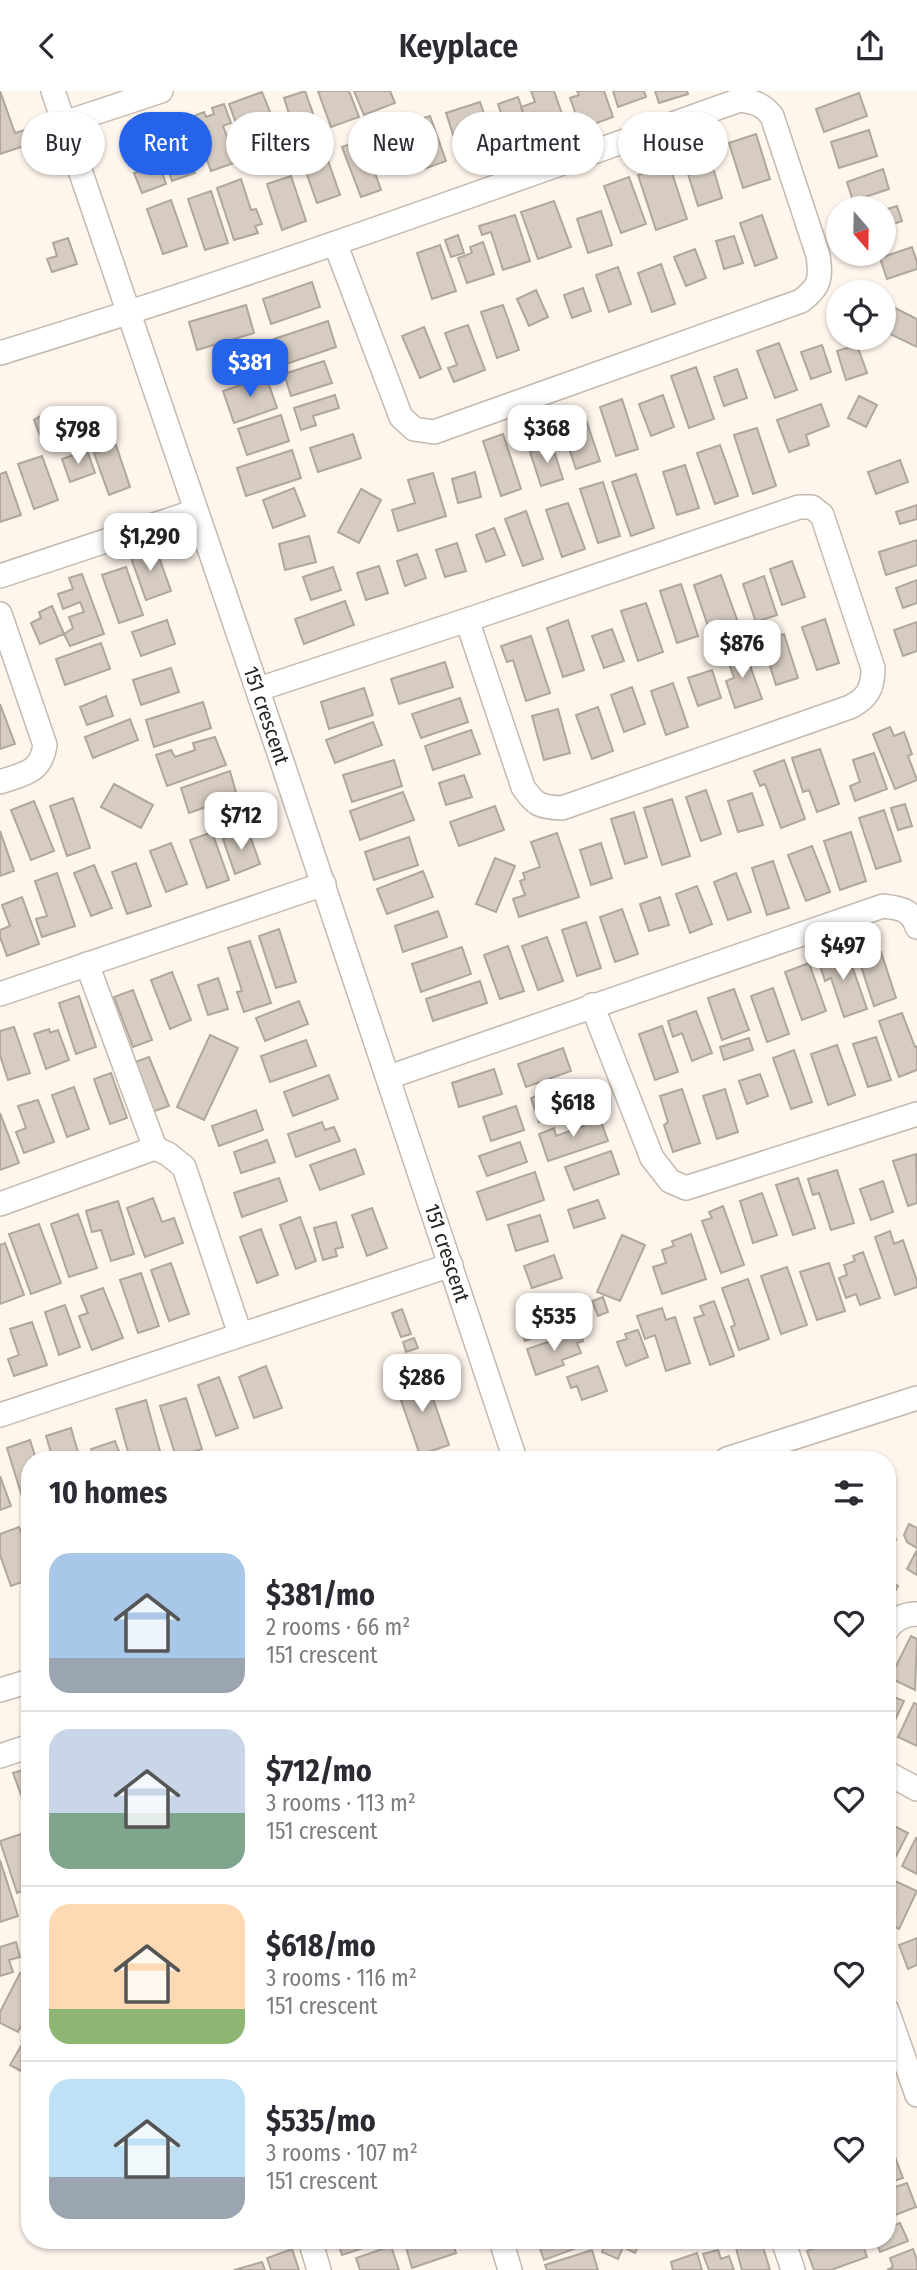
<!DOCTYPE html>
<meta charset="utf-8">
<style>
:root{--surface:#fff;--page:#f2f2f3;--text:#2b2b33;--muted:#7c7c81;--line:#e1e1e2;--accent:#2563eb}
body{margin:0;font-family:"Fira Sans Condensed",sans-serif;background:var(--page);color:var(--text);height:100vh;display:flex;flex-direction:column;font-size:26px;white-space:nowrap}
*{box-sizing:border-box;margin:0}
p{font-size:23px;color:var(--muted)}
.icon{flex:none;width:38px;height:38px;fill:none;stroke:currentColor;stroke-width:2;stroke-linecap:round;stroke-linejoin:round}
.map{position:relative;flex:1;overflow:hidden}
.details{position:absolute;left:21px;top:1360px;width:875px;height:798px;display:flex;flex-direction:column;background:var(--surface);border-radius:28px;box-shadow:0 2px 5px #0004}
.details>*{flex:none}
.top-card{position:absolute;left:21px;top:21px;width:875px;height:63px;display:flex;gap:14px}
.needle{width:46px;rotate:160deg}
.tools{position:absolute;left:826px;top:105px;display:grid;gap:14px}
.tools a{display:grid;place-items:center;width:70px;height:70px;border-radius:50%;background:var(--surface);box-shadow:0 2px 5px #0004;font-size:35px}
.price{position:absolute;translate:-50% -60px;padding:0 16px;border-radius:14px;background:#fff;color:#222;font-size:23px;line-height:46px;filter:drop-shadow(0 2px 4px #0008)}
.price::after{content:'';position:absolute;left:50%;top:42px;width:21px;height:16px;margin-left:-10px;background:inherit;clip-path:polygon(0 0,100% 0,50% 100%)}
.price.active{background:var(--accent);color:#fff}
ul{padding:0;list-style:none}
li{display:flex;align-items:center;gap:21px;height:175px;padding:0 28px}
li+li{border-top:2px solid var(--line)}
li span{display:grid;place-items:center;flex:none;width:196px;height:140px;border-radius:21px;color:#555}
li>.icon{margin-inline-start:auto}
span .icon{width:84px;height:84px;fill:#fffc;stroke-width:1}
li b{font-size:30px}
h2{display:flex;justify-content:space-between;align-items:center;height:84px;padding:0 28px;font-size:30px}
.chip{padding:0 24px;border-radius:32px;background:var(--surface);box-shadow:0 2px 5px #0004;font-size:24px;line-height:63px}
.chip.active{background:var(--accent);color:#fff}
header{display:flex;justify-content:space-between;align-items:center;height:91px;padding:0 28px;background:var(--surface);font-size:32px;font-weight:600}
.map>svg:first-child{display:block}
.building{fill:#d7ccc2;stroke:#b0a69c;stroke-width:2}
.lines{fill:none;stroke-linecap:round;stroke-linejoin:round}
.minor-casing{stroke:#c3b9af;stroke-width:26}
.minor{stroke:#fff;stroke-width:23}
.labels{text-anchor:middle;stroke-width:6;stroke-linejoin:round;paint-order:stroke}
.street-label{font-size:21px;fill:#26221e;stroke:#fef5ec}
</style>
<header><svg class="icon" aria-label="back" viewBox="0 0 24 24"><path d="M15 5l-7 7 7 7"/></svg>Keyplace<svg class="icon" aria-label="share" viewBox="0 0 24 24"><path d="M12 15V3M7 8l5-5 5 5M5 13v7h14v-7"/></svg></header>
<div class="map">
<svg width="917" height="2179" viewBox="0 0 917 2179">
<rect width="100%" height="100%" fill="#fef5ec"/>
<!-- building -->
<path class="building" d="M0,0l15,42 10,-3 5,14 -30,10z
M305,0l11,31 -22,8 -10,-32z
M318,0h31l10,26 -28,10z
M354,0h36l5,12 -31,12z
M531,0h23l16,46 -35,11 -14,-41 14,-5z
M577,0h27l9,26 -32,12 -11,-31 9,-3z
M613,0h31l2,6 -28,10z
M655,0h32l1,3 -29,9z
M262,1l8,20 -8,3 7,17 6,-2 8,19 -33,12 -21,-57z
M859,2l8,23 -43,16 -8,-23z
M518,6l7,20 -8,3 3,7 -13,4 -9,-27z
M480,11l17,49 -35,11 -16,-49z
M224,13l7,19 -8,3 14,36 -26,9 -20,-54 13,-5 2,5 8,-3 -2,-6z
M430,25l16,45 -22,8 -16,-46z
M177,30l18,52 -23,8 -18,-52z
M869,39l8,26 -38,12 -8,-26z
M403,43l11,28 -21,9 -11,-28z
M756,43l14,45 -27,9 -14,-45z
M363,48l18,51 -20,7 -19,-50z
M324,58l16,46 -23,8 -16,-45z
M708,60l14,47 -24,8 -15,-48z
M159,73l7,20 -24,9 -8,-20z
M669,73l18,55 -31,11 -18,-55z
M883,78l6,20 -36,12 -6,-19z
M291,85l15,45 -24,9 -15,-46z
M629,86l17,47 -25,9 -17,-47z
M241,88l10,31 5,-1 6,15 -7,2 3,7 -24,7 -17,-52z
M211,100l17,52 -23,7 -17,-51z
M171,109l16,46 -24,8 -16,-45z
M554,110l17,46 -33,12 -17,-47z
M897,115l5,15 -18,6v-17z
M601,120l11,34 -24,8 -11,-34z
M515,124l15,46 -27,9 -12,-38 -9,3 -3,-9z
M762,124l15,43 -22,8 -15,-43z
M458,144l6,18 -13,4 -6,-17z
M734,145l9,27 -19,6 -8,-28z
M68,147l9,26 -25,8 -5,-13 10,-3 -4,-13z
M483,151l11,32 -27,9 -9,-25 14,-5 -2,-6z
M440,154l16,46 -24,8 -15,-46z
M912,156l5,15v7l-30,10 -7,-21z
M695,158l11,29 -20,8 -12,-29z
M661,173l14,40 -23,8 -14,-39z
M618,176l13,37 -22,8 -13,-37z
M312,191l8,25 -49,17 -8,-25z
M583,197l8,23 -19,7 -8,-23z
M536,199l12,27 -19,9 -12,-27z
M246,214l8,28 -57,17 -8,-28z
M503,214l16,45 -22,8 -16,-46z
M895,217l22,11v28l-33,-16z
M328,230l8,26 -53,18 -9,-26z
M468,234l17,45 -31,12 -6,-14 9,-3 -12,-32z
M424,236l17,42 -21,9 -18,-42z
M259,251l9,24 -31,12 -10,-23z
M779,252l18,47 -22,8 -18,-47z
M822,254l9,27 -20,7 -10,-27z
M857,254l10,28 -21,7 -9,-29z
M324,270l8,22 -41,13 -7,-22z
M696,276l18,52 -25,9 -18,-52z
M737,278l10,29 -23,8 -10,-29z
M266,285l11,32 -43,15 -11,-32z
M335,304l4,13 -26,8 3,9 -15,5 -7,-22z
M663,304l11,32 -23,9 -12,-32z
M859,305l18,9 -11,22 -18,-9z
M622,308l16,50 -22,7 -16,-49z
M821,313l8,22 -23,9 3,10 -20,7 -12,-32z
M44,323l10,29 -10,3 -10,-26z
M584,323l16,47 -24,8 -16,-47z
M281,324l8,26 -42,14 -9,-26z
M757,337l19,58 -23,8 -19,-59z
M353,343l8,24 -43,14 -8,-24z
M503,343l18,55 -20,7 -18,-55z
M116,354l14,42 -21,8 -15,-42z
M552,354l11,34 -22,7 -11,-34z
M720,354l18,51 -23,8 -18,-51z
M87,359l8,23 -25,9 -8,-23z
M292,359l9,28 -55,18 -9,-28z
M42,365l16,44 -24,9 -16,-45z
M900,369l8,22 -32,12 -8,-22z
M685,374l14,43 -22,7 -14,-43z
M6,381l15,43 -21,7v-48z
M475,381l6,25 -23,6 -6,-24z
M433,382l13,43 -48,15 -6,-21 23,-7 -7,-23z
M636,383l18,54 -23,8 -19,-54z
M603,391l17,54 -22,7 -18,-54z
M294,397l11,28 -32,12 -10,-28z
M361,398l20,11 -22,43 -21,-11z
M568,412l17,46 -23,8 -16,-47z
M917,414v14l-17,5 -4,-12z
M526,420l17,48 -20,7 -18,-47z
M494,437l11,27 -19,7 -10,-27z
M309,445l7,26 -31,8 -6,-26z
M917,449v25l-31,10 -7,-23z
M457,452l9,28 -21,6 -9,-27z
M155,455l16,45 -25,9 -16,-45z
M417,463l9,24 -21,8 -8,-25z
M792,470l13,36 -23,8 -12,-36z
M379,475l9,27 -22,7 -9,-27z
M126,476l17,48 -24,8 -17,-48z
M333,476l8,23 -30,10 -8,-23z
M82,483l22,60 -34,12 -6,-12 9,-6 -4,-11 15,-5 -4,-10 -17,7 -5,-15 15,-5 -4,-11z
M721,484l19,53 -28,10 -18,-53z
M764,485l13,39 -21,7 -13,-38z
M917,489v23l-14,5 -7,-20z
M681,493l17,52 -21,7 -17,-52z
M345,510l9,24 -50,19 -9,-25z
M646,512l17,49 -25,9 -17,-50z
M52,515l12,28 -24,10 -9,-21 10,-5 -2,-6z
M825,528l14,44 -22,7 -15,-43z
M167,529l8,24 -34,12 -9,-24z
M568,529l16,50 -21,7 -16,-49z
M917,531v29l-14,5 -9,-26z
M612,538l12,32 -20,7 -12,-32z
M784,543l14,44 -22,7 -14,-44z
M531,545l19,57 -24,8 -13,-41 -6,2 -6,-16z
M101,552l9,26 -45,16 -9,-26z
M744,558l18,50 -27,9 -9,-27 8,-3 -8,-23z
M445,571l8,25 -54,17 -8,-25z
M171,577l8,24 -38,13 -8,-25z
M712,579l9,28 -23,8 -10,-28z
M673,592l15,44 -22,8 -15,-44z
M632,596l13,37 -21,8 -13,-37z
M364,597l9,27 -44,14 -8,-27z
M106,605l7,20 -26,9 -7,-18z
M460,607l8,24 -47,16 -9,-24z
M203,611l8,26 -57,19 -8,-27z
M0,613l15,40 -15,5z
M598,616l15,44 -21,8 -16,-44z
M558,618l12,44 -26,7 -12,-44z
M130,628l8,21 -45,18 -8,-21z
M373,631l9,23 -47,18 -9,-23z
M890,636l4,9 10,-4 8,22 -4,2 9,24 -22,9 -22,-55z
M471,639l9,24 -47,16 -8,-24z
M215,646l11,28 -59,21 -11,-31 15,-5 4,7 20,-7 -2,-7z
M820,658l19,55 -22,8 -8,-22 -6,2 -11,-34z
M874,662l13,36 -32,12 -5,-15 10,-4 -7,-22z
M394,669l8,26 -50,16 -9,-27z
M784,669l21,59 -24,9 -16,-44 -5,2 -6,-15z
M230,680l7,25 -48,17 -8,-25z
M464,684l8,22 -26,8 -7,-22z
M114,693l39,21 -12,23 -40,-21z
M706,699l15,44 -20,7 -15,-44z
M403,701l11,28 -54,20 -10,-29z
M752,702l11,32 -25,7 -10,-31z
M73,707l17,50 -23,8 -17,-50z
M672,708l18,57 -28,9 -18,-57z
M34,710l20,50 -23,9 -20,-50z
M905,713l7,22 -14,4 -7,-22z
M495,715l9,24 -45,16 -9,-24z
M884,719l17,51 -25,8 -17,-51z
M634,721l13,45 -22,7 -14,-45z
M248,739l12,34 -25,10 -12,-35z
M0,740l14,40 -14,5z
M212,741l17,48 -22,8 -17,-48z
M851,741l15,49 -26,9 -16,-49z
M557,742l22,64 -60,20 -6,-18 12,-4 -5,-14 5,-2 -2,-6 17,-6 -9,-25z
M409,746l9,28 -44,15 -9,-28z
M171,752l16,41 -21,8 -16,-41z
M601,752l11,35 -21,7 -11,-35z
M812,755l18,46 -24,9 -18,-46z
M495,767l20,8 -19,46 -20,-8z
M773,770l16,47 -22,7 -15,-47z
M136,772l15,43 -24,8 -15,-42z
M94,774l18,43 -21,8 -17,-43z
M423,780l10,26 -46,17 -10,-25z
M57,782l18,53 -33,11 -6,-18 11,-3 -12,-35z
M736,782l15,39 -23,8 -14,-38z
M697,795l15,38 -22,9 -14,-39z
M22,806l17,47 -32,12 -7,-19v-7l10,-4 -8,-21z
M660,806l9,28 -20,6 -9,-27z
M622,818l16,45 -23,8 -15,-45z
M438,820l9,26 -44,15 -8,-26z
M586,831l15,46 -24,8 -15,-46z
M279,838l17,53 -20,6 -17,-52z
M547,846l16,44 -25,9 -16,-44z
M250,850l21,62 -27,9 -7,-20 5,-1 -14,-43z
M508,855l16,45 -24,8 -16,-44z
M462,856l9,27 -50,18 -9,-28z
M846,858l21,60 -23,8 -13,-39 -6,3 -7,-22z
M881,861l15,46 -22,8 -15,-46z
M809,872l17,48 -24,9 -17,-48z
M172,881l19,48 -21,9 -19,-49z
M218,887l10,31 -20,6 -10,-30z
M480,890l7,22 -54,18 -7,-22z
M773,897l16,46 -22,8 -16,-46z
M734,898l15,41 -27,10 -14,-42z
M133,899l19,50 -19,7 -19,-50z
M79,905l17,51 -20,7 -17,-51z
M299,910l9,23 -43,17 -9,-23z
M696,920l16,42 -20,8 -10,-28 -9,4 -5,-16z
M902,922l13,34 2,-1v24l-18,7 -20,-56z
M662,935l16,46 -23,8 -16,-46z
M14,936l16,46 -22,7 -8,-25v-24z
M49,938l1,4 8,-3 11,30 -23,9 -12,-35z
M210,944l28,13 -34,72 -27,-13z
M876,946l15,43 -23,7 -15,-43z
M749,947l4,12 -29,10 -4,-13z
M306,949l10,26 -46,16 -9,-26z
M837,954l18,50 -27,10 -17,-51z
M563,957l8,23 -45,16 -8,-23z
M794,959l18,52 -21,7 -18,-51z
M149,966l20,49 -23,8 -19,-49z
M494,978l8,25 -43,13 -7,-24z
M111,982l16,45 -17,6 -16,-45z
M760,983l8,22 -21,8 -8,-23z
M329,984l9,24 -45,17 -9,-24z
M74,996l15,42 -22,8 -15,-42z
M562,996l8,25 -31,10 -8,-24z
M682,998l18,54 -27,9 -9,-27 4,-3 -8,-26z
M725,998l13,43 -21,7 -14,-43z
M38,1009l16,42 -30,11 -8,-21 10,-4 -8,-22z
M516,1015l8,24 -33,11 -8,-24z
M256,1019l7,20 -44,16 -7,-20z
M0,1022l19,50 -19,7z
M599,1025l9,25 -60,20 -9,-27 15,-6 2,8 28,-10 -2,-4z
M322,1031l3,8 9,-3 6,14 -44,16 -8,-23z
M267,1049l8,22 -34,11 -7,-21z
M520,1051l7,20 -40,14 -8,-20z
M355,1058l9,25 -44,16 -10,-25z
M611,1060l8,23 -45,16 -9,-23z
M916,1063l1,49 -9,3 -15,-45z
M837,1079l17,53 -23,7 -12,-37 -6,2 -5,-16z
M535,1081l9,28 -57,20 -10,-28z
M279,1087l8,23 -45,16 -8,-24z
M798,1087l17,50 -22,7 -17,-50z
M883,1090l10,31 -22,8 -11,-31z
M762,1102l15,42 -24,8 -13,-42z
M153,1107l9,24 12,-4 9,25 -38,14 -18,-49z
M598,1109l7,18 -31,10 -6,-18z
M118,1110l16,53 -23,7 -10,-31 -9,2 -6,-21z
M723,1115l21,59 -23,8 -19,-52 10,-3 -3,-6z
M372,1117l15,40 -20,8 -15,-41z
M78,1123l19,54 -28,9 -18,-53z
M540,1124l8,26 -32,10 -8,-26z
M300,1126l16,44 -20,8 -16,-44z
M336,1131l7,25 -8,2 2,7 -14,4 -9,-32z
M39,1133l22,59 -30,11 -22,-60z
M261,1138l17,46 -21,8 -17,-46z
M890,1140l4,13 9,-4 14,41v6l-22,8 -20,-58z
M691,1143l15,45 -44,15 -9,-27 13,-4 -4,-13 12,-4 -2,-5z
M622,1144l23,10 -25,56 -23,-9z
M5,1152l19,52 -24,9v-59z
M863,1161l17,46 -20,7 -4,-11 -10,4 -7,-20 8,-3 -3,-10 11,-4 -2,-5z
M554,1164l8,23 -30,10 -8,-22z
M171,1172l18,51 -20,7 -18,-51z
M829,1172l16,48 -28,9 -17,-48z
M787,1176l20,58 -26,9 -20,-58z
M141,1182l18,53 -21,7 -18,-53z
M748,1188l21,60 -30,11 -8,-23 4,-2 -13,-37z
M103,1197l20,50 -31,12 -13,-34 9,-3 -7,-17z
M603,1206l5,15 -10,4 -6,-15z
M561,1210l5,13 6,-3 4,11 -51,19 -8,-23z
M714,1210l20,55 -24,9 -16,-47 10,-3 -4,-9z
M65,1214l15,42 -21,8 -14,-43z
M662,1217l4,12 9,-3 15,46 -24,8 -11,-36 -10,4 -8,-23z
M402,1218l9,25 -10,3 -9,-24z
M32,1231l15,43 -33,11 -6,-17 11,-4 -9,-26z
M638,1239l10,27 -22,9 -9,-24 10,-3 -2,-5z
M580,1240l3,10 -6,2 4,10 -19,7 2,5 -28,10 -9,-26z
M414,1247l4,10 -12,4 -3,-10z
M266,1275l16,42 -28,10 -15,-41z
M598,1275l9,25 -25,9 -5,-14 -6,2 -4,-11z
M424,1282l25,72 -29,10 -25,-72z
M219,1286l19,51 -22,8 -18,-51z
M186,1307l16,51 -26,8 -16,-51z
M146,1309l15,55 -15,4h-16l-14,-50z
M71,1337l9,31h-27l-7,-23z
M30,1349l6,19h-6v43l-6,1 -17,-55z
M115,1350l7,18h-27l-4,-10z
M0,1385l11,30 -11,4z
M887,1420l9,29 -9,3z
M909,1433l8,4v20l-10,-6 -3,-7z
M19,1436l11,29v23l-19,7 -11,-31v-21z
M917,1459v25l-10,-6z
M887,1489l11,6 -11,20z
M911,1545l6,3 -2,51 -25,-12z
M887,1603l17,7 -14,30 -3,-2z
M914,1612l3,1v42l-19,-9z
M30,1677v51l-17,-46z
M888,1732l20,10 -15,29 -6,-3z
M27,1741l3,9v47l-13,5 -17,-52z
M916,1747l1,1v35l-15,-8z
M0,1769l18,56 -18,6z
M895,1790l22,10 -18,38 -12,-6v-27z
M917,1847v27l-9,4 -9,-24z
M16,1851l4,15 -11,3 4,12 -13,4v-29z
M20,1882l10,5v30l-12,24 -18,-9v-11z
M21,1955l9,5v25l-20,-11z
M892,2058l11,29 -16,5v-32z
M907,2092l9,24 -29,11v-28z
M900,2132l8,18 -28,11 -4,-11 11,-1v-12z
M337,2149h50l-45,15z
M417,2149h35l4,13 -44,15 -7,-24z
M537,2149h52l1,3 -46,17z
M607,2149h34l-6,13 -12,-6 -5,12 -16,-7z
M753,2149h8l9,30h-28l-7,-25z
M838,2149h23l6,17 -36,13h-17l-7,-19z
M391,2155l8,24h-39l-4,-12z
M292,2158l7,21h-28l-4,-12z
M913,2158l4,11v10h-30l6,-3 -3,-9z
M592,2159l6,20h-51l-2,-5z
M718,2159l3,9 8,-3 5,14h-25l-6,-16z
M697,2162l5,17h-29l-2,-8z
M262,2171l3,8h-31z"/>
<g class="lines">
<defs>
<g id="minor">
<path id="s1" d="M53,0c156,455 312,911 462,1368"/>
<path d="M64,32l97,-32"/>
<path d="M0,262c249,-76 494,-166 740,-253 15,2 22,4 32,16l46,139c3,23 3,31 -17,46l-367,131 -20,-3 -13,-12 -66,-174"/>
<path d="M0,485l196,-65"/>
<path d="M0,523l45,131c-4,28 -22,29 -45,37"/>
<path d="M259,598l208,-69 332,-113h13l10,8 51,153c0,20 -5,30 -23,39l-288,101c-22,-1 -27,-3 -39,-21l-56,-167"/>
<path d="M87,873l68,184"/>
<path d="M0,903l324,-110"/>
<path d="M592,914l60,153 18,23 16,7 231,-74"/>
<path d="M389,986l494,-171c17,2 28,3 34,21"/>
<path d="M0,1113l155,-56 13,6 16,13 56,167"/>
<path d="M0,1324l451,-150"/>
<path d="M727,1368l190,-61"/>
<path d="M887,1539c7,-11 17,-16 30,-16"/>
<path d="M0,1599l30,-9"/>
<path d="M0,1665l30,-10"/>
<path d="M887,1682l30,16"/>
<path d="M887,1919l30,85"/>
<path d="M310,2149l9,30"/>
<path d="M501,2149l9,30"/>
<path d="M783,2149l10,30"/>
</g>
</defs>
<!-- minor casing -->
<use href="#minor" class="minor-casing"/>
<!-- minor -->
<use href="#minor" class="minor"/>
</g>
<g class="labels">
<!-- street labels -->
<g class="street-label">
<text dy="7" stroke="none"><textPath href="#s1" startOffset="660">151 crescent</textPath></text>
<text dy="7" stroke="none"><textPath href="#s1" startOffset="1227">151 crescent</textPath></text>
</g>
</g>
</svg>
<div class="tools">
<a><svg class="needle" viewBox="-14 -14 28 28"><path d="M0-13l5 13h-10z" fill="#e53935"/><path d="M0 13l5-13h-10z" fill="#7c7c81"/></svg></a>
<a><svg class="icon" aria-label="locate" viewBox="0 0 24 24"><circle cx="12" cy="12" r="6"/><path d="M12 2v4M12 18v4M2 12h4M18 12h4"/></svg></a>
</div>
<b class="price active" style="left:250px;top:308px">$381</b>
<b class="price" style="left:547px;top:374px">$368</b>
<b class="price" style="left:78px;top:375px">$798</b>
<b class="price" style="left:150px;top:482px">$1,290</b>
<b class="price" style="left:742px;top:589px">$876</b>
<b class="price" style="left:241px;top:761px">$712</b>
<b class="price" style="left:843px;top:891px">$497</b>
<b class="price" style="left:573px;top:1048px">$618</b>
<b class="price" style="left:554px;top:1262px">$535</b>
<b class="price" style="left:422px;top:1323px">$286</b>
<div class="top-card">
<a class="chip">Buy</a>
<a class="chip active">Rent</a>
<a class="chip">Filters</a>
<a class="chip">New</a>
<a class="chip">Apartment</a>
<a class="chip">House</a>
</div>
<section class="details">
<h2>10 homes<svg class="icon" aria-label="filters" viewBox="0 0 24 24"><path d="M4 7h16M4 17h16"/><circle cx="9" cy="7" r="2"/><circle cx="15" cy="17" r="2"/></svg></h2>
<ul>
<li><span style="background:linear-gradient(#a9c7e8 75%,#9aa5b1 0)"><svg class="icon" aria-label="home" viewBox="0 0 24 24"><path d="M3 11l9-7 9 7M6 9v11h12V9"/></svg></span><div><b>$381/mo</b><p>2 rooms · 66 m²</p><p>151 crescent</p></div><svg class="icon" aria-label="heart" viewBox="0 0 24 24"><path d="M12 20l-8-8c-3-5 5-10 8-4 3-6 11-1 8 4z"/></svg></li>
<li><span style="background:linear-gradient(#c9d6e8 60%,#7fa58c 0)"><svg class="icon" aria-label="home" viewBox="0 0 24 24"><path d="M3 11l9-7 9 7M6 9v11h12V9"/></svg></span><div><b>$712/mo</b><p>3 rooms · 113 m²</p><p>151 crescent</p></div><svg class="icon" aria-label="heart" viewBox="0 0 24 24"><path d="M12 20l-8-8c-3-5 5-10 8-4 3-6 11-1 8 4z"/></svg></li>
<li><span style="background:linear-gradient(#ffd9b3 75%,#8fb573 0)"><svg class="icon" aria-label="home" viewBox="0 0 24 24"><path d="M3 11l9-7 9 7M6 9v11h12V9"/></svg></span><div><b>$618/mo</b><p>3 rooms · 116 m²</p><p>151 crescent</p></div><svg class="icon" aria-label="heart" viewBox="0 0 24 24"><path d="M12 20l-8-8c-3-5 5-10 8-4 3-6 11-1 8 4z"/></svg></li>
<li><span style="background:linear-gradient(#bfe0f5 70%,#9aa5b1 0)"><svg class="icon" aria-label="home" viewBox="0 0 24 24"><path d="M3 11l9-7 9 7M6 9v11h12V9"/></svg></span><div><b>$535/mo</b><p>3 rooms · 107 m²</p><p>151 crescent</p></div><svg class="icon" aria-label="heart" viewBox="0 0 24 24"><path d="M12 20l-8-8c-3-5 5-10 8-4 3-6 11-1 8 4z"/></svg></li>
</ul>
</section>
</div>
